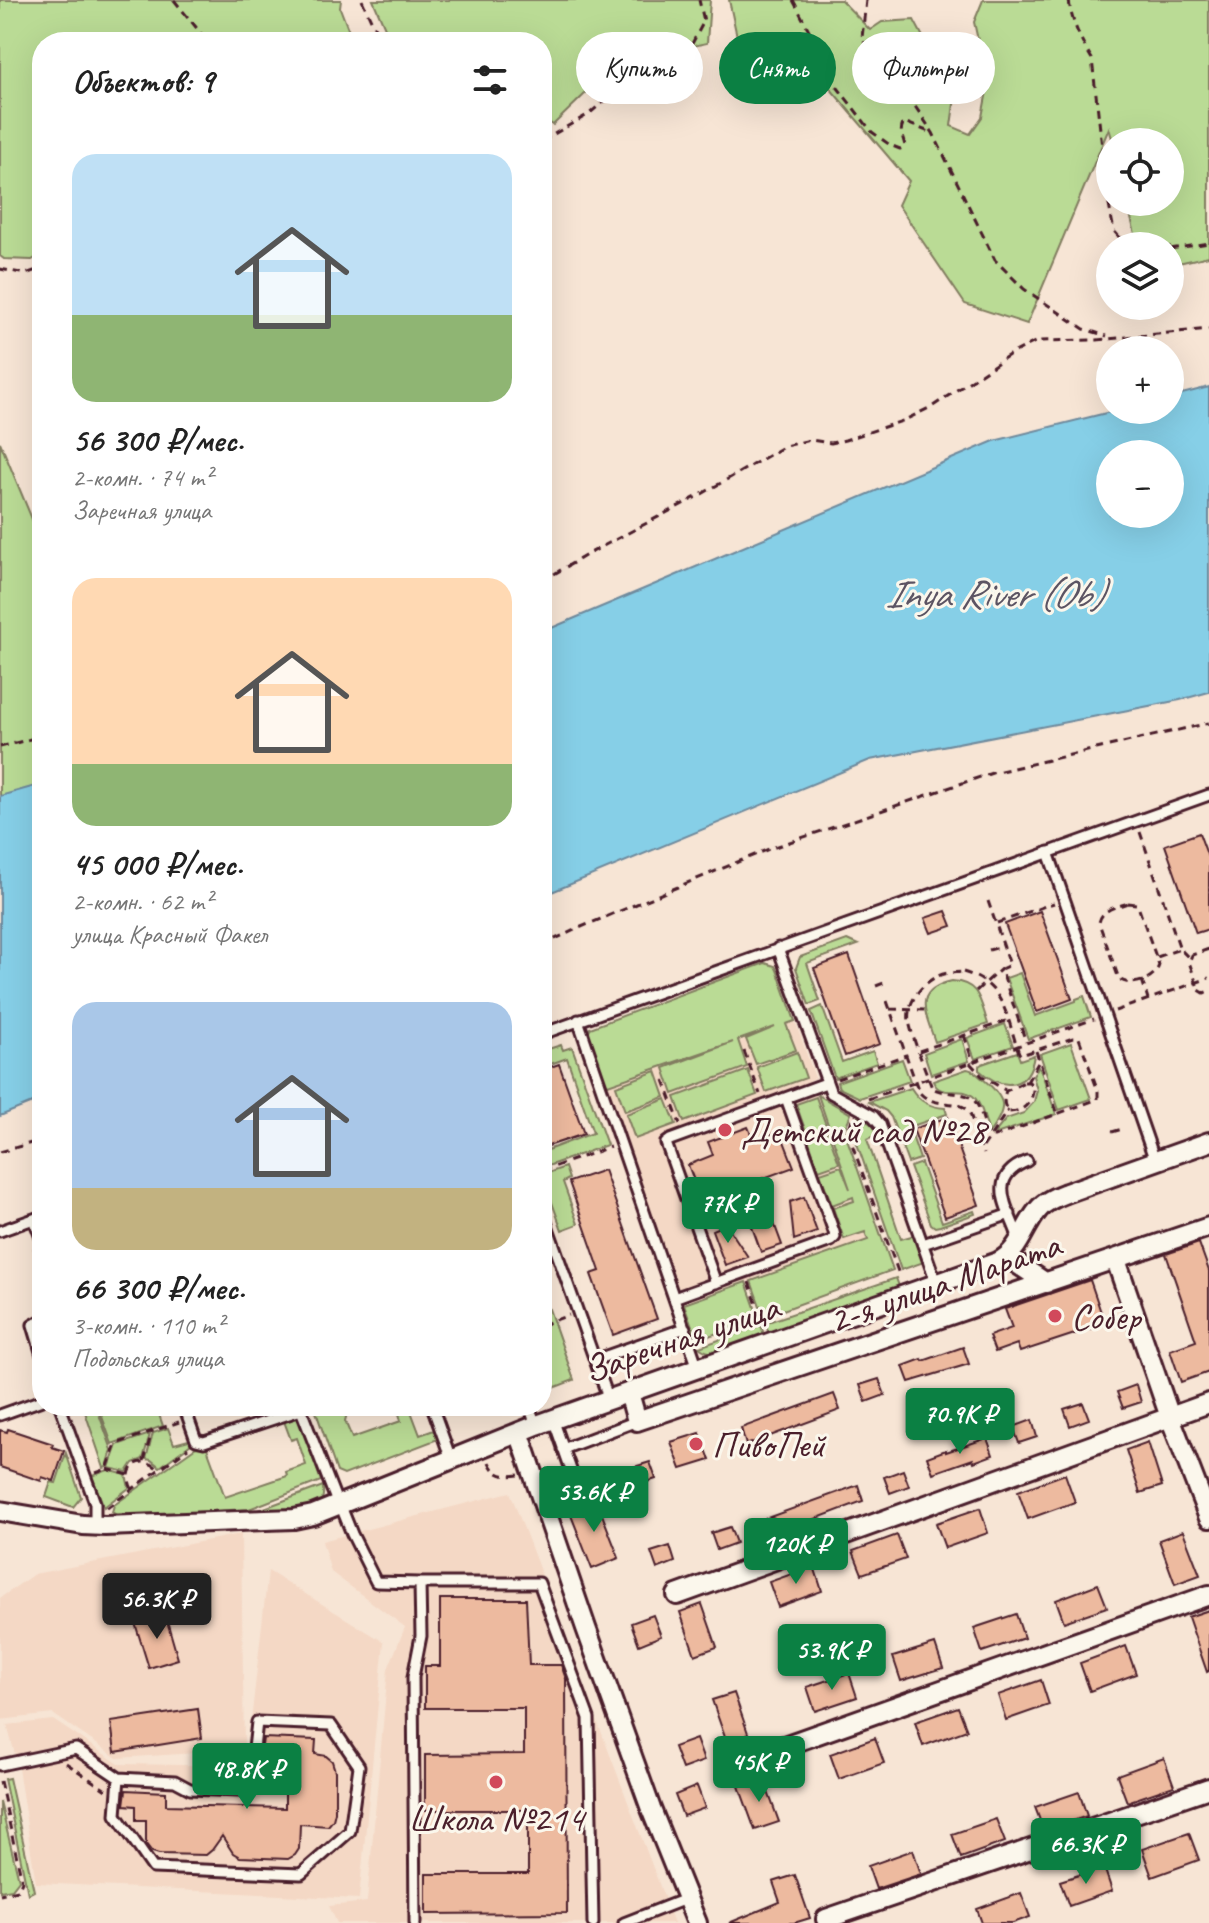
<!DOCTYPE html>
<html lang="ru">
<meta charset="utf-8">
<style>
:root{--surface:#fff;--page:#f2f2f2;--text:#222;--muted:#767676;--accent:#0b8043}
body{margin:0;font-family:Caveat,sans-serif;background:var(--page);color:var(--text);height:100vh;display:flex;flex-direction:column;font-size:30px;white-space:nowrap}
*{box-sizing:border-box;margin:0}
p{font-size:26px;color:var(--muted)}
.icon{flex:none;width:44px;height:44px;fill:none;stroke:currentColor;stroke-width:2;stroke-linecap:round;stroke-linejoin:round}
.map{position:relative;flex:1;overflow:hidden}
.panel{position:absolute;left:32px;top:32px;width:520px;height:1384px;display:flex;flex-direction:column;background:var(--surface);border-radius:32px;box-shadow:0 8px 32px #0002}
.panel>*{flex:none}
.banner{position:absolute;left:576px;top:32px;width:512px;height:72px;display:flex;gap:16px}
.controls{position:absolute;left:1096px;top:128px;display:grid;gap:16px}
.controls a{display:grid;place-items:center;width:88px;height:88px;border-radius:50%;background:var(--surface);box-shadow:0 8px 32px #0002;font-size:40px}
.price{position:absolute;translate:-50% -68px;padding:0 18px;border-radius:8px;background:var(--accent);color:#fff;font-size:26px;line-height:52px;filter:drop-shadow(0 2px 4px #0008)}
.price::after{content:'';position:absolute;left:50%;top:48px;width:24px;height:18px;margin-left:-12px;background:inherit;clip-path:polygon(0 0,100% 0,50% 100%)}
.price.selected{background:#222;color:#fff}
ul{padding:0;list-style:none}
li{display:grid;align-content:center;gap:16px;height:424px;padding:0 40px}
li span{display:grid;place-items:center;height:248px;border-radius:24px;color:#555}
li>.icon{margin-inline-start:auto}
span .icon{width:144px;height:144px;fill:#fffc;stroke-width:1}
li b{font-size:34px}
h2{display:flex;justify-content:space-between;align-items:center;height:96px;padding:0 40px;font-size:34px}
.chip{padding:0 28px;border-radius:36px;background:var(--surface);box-shadow:0 8px 32px #0002;font-size:28px;line-height:72px}
.chip.selected{background:var(--accent);color:#fff}
.map>svg:first-child{display:block}
.built{fill:#f4d8c5}
.green{fill:#badb95;stroke:#827d60;stroke-width:2}
.water{fill:#86cfe7;stroke:#6e899c;stroke-width:2;fill-rule:evenodd}
.building{fill:#edba9f;stroke:#4a1f2b;stroke-width:2}
.lines{fill:none;stroke-linecap:round;stroke-linejoin:round}
.lane-casing{stroke:#4a1f2b;stroke-width:15}
.street-casing{stroke:#4a1f2b;stroke-width:24}
.path{stroke:#4a1f2b;stroke-width:3;stroke-dasharray:8 6;stroke-linecap:butt}
.lane{stroke:#fbf7ec;stroke-width:9}
.street{stroke:#fbf7ec;stroke-width:18}
.poi-dot{fill:#d1495b;stroke:#fbf7ec;stroke-width:3}
.labels{text-anchor:middle;stroke-width:6;stroke-linejoin:round;paint-order:stroke}
.poi-label{font-size:38px;fill:#4a1f2b;stroke:#fbf7ec;text-anchor:start}
.street-label{font-size:38px;fill:#4a1f2b;stroke:#fbf7ec}
.water-label{font-size:40px;font-style:italic;fill:#5c5463;stroke:#fbf7ec}
</style>
<div class="map">
<svg width="1209" height="1923" viewBox="0 0 1209 1923">
<rect width="100%" height="100%" fill="#f7e5d5"/>
<filter id="ink" filterUnits="userSpaceOnUse"><feTurbulence type="fractalNoise" baseFrequency=".0125" numOctaves="2"/><feDisplacementMap in="SourceGraphic" scale="16" xChannelSelector="R" yChannelSelector="G"/><feConvolveMatrix kernelMatrix="1 2 1 2 8 2 1 2 1" color-interpolation-filters="sRGB"/></filter>
<g filter="url(#ink)">
<!-- built -->
<path class="built" d="M795,1021l20,57 -5,2 2,8 2,7h4l50,145 -184,64 -52,-139 -27,-79z
M510,1492l164,431h-337l-8,-17 38,-4 21,-233 17,-42 -74,-55 -9,-31z
M241,1534l3,216 -127,8 -64,-44 -53,6v-122l34,-24z
M268,1571l116,71 -25,257 -323,-16 -19,-121 -10,-37 46,-5 66,44 127,2z"/>
<!-- green -->
<path class="green" d="M0,0h341l-1,8 13,34h-311v212l-10,6 -28,-1 -4,-3z
M373,0h337l-3,43 -89,19 -65,63 -11,-7v-76h-151z
M729,0h112l29,30 12,-8 32,-2 41,77 -4,29 19,8 12,-17 6,-31 -14,-64 9,-22h226v256l-39,9v-19h-32l-11,-44h43v-60h-57l-4,-14 -82,196 -62,-20 -67,-99 11,-24 -108,-127 -60,1z
M0,442l42,101v245l-42,14z
M847,940l11,5 -51,18 13,38 -11,4 -13,-37 4,-11z
M765,963l10,3 2,4 18,51 -9,3 10,26 -40,14 -10,-25 29,-12 -37,13 9,27 -74,27 -9,-26 69,-26 -128,44 -17,-51 2,-7z
M1020,973l15,43 41,-15v-2l8,-3 7,21 -63,22 -22,-61z
M952,981c28,2 28,20 36,43l-53,18c-9,-28 -24,-52 17,-61z
M822,1006l20,56 31,-11 4,12 -42,15 -24,-67z
M1005,1024l8,22 -38,13 -8,-21z
M962,1039l7,22 -38,13 -7,-21z
M1071,1043l20,56 -32,11 -19,-56z
M561,1045l2,5 9,-3 35,98 -65,23v-16l51,-19 -26,-75 -25,9v-16z
M797,1052l9,26 -40,14 -9,-25z
M1017,1052l3,8 14,-5c-5,35 -32,36 -55,15v-4l3,-2z
M902,1059l8,22 -50,17 -21,-10 -2,-6z
M1038,1067l3,4 15,43 -63,21 13,-16 18,-6 10,-11 3,-12 -4,-14z
M967,1069c8,1 9,5 16,10 24,20 25,29 6,54 -4,-12 -7,-29 -16,-37 -13,-11 -33,3 -40,-15z
M748,1070l9,25 -73,27 -9,-25z
M656,1071l9,26 -40,14 -9,-25z
M911,1088c8,13 18,19 34,20l2,6 -38,13 11,32 -12,4 -17,-46 -5,-6 -17,-9z
M818,1095l33,19 -7,16 49,140 -129,47 -13,-36 117,-41 -3,-8 -21,7 -11,-31 21,-7 -1,-4 -21,8 -12,-32 21,-7 9,23z
M816,1097l11,31 -20,7 -11,-31z
M666,1099l10,25 -41,15 -9,-25z
M858,1117c10,4 17,8 20,18l-11,4 34,100 14,-4 9,27 -23,8 -49,-141z
M828,1132l11,31 -20,7 -11,-31z
M921,1163l21,59 32,-11 1,3 -35,12 -5,1 -4,-3 -21,-57z
M565,1167l4,12 -6,3 15,42 -16,6 -20,-55z
M896,1278l4,11 -130,47 -5,-13z
M746,1282l13,37 -62,21 -13,-36z
M549,1309l25,71 -26,10 -6,-16v-62z
M761,1325l4,13c-20,6 -48,24 -66,9z
M93,1406h3l16,44 -5,17 -3,1 -20,-59z
M113,1406h43l7,20 -51,18 -12,-33z
M314,1406h35l-4,15 7,17 49,-17 -4,-15h12l11,29 14,-5 4,9 -94,36 -7,-3z
M298,1416l23,65 -72,28 -131,7 -6,-4 2,-7 82,-58 11,1 18,49 62,-21 -1,-4 20,-7 -9,-27 -6,2 -7,-19z
M168,1428l6,16 15,-4 2,4 -31,23 -9,-7 -5,-1 7,-26z
M150,1434l-7,25 -10,4 -6,9 -18,-4 8,-23z
M66,1453l15,44 -8,10 -27,-10 5,-15 5,1z
M108,1470l18,5 3,13 -25,19 -12,-31z
M323,1486c0,4 1,9 -1,13 -7,16 -54,13 -71,14z
M9,1778l25,113 -6,3 -24,-115z
M0,1802l19,78 -7,9 -12,2z"/>
<!-- water -->
<path class="water" d="M1209,387v305l-29,8 -310,60 -328,136v-264l452,-191 124,-31h52v-13zM1110,454h60v60h-60z
M42,784v315l-42,17v-320z"/>
<!-- building -->
<path class="building" d="M1199,833l10,27v69l-13,4 -31,-88z
M946,911l6,15 -21,7 -6,-15z
M1040,911l32,88 -35,13 -32,-88z
M849,955l31,89 -35,12 -31,-88z
M559,1064l25,70 -42,14v-78z
M948,1117l31,88 -34,12 -32,-88z
M748,1127l6,14 26,-10 14,36 -36,13 24,65 -21,7 -23,-64 -36,13 -14,-36 25,-10 -5,-13z
M604,1170l53,149 -44,16 -22,-61 9,-3 -31,-89z
M804,1197l13,35 -23,8 -4,-38z
M726,1224l22,33 -23,8 -13,-35z
M1199,1243l10,28v101l-28,10 -11,-32 26,-9 -30,-87z
M1090,1280l15,44 -85,28 -3,-8 -22,8 -6,-16 23,-8 -7,-19z
M963,1347l6,17 -60,18 -6,-16 19,-7 1,2z
M879,1379l6,16 -19,7 -6,-17z
M1136,1385l5,17 -18,6 -6,-16z
M834,1394l6,16 -94,35 -5,-17z
M1083,1403l6,16 -19,7 -6,-17z
M1032,1420l5,17 -18,6 -6,-16z
M8,1429l45,15 -1,3 12,4 -10,30 -12,-4 -1,4 -41,-14v-37l7,2z
M700,1433l10,27 -29,9 -10,-27z
M987,1438l6,17 -19,7 -1,-3 -40,14 -6,-16 19,-7v2z
M1148,1442l14,44 -22,7 -14,-43z
M650,1462l6,17 -19,6 -6,-17z
M903,1470l6,16 -19,7 -6,-16z
M1065,1474l10,28 -47,17 -10,-28z
M858,1485l5,16 -93,35 -6,-17z
M596,1499l23,59 -27,11 -23,-59z
M980,1508l8,25 -43,15 -9,-25z
M730,1527l6,16 -19,7 -6,-17z
M1183,1531l17,44 -25,9 -16,-44z
M897,1535l9,24 -44,15 -9,-23z
M670,1546l5,16 -18,7 -6,-17z
M814,1566l8,25 -44,16 -9,-25z
M1098,1584l9,23 -43,15 -8,-22z
M440,1599h86l3,66h32l5,14 1,234 -141,1v-40h102v-64h-103v-55l99,-1v-46h-99v-42h15z
M702,1604l15,43 -22,8 -15,-43z
M1209,1610v61l-2,1 -19,-55z
M165,1614l13,45 -29,9 -14,-45z
M1016,1614l8,24 -42,14 -8,-24z
M653,1615l8,21 -22,9 -8,-22z
M935,1644l8,24 -42,13 -8,-24z
M1126,1646l10,28 -46,17 -10,-28z
M849,1673l8,24 -42,14 -8,-24z
M1041,1680l8,25 -43,15 -8,-25z
M734,1693l15,43 -22,7 -15,-43z
M958,1707l9,23 -44,16 -8,-24z
M198,1709l4,29 -87,14 -4,-30z
M263,1738l53,2 -1,14 11,2 6,5 3,10v41l-2,8 -5,6 -28,-2 -1,25 -4,6 -7,4 -48,-2 -7,-4 -11,-17 -10,14 -6,5 -47,-1 -7,-2 -6,-8v-24h-10v-14l-12,-1 2,-15 40,2v13l119,3v-39l-13,-1v-15h-11z
M875,1738l9,25 -45,16 -9,-25z
M696,1739l8,22 -22,8 -8,-22z
M1164,1758l10,28 -47,16 -10,-27z
M763,1778l16,44 -24,8 -16,-44z
M697,1786l8,22 -22,8 -8,-21z
M1079,1792l8,24 -43,15 -9,-24z
M996,1819l9,23 -44,16 -9,-24z
M1189,1833l10,27 -47,17 -10,-28z
M913,1850l8,24 -45,15 -8,-23z
M1104,1867l8,24 -43,15 -9,-25z
M795,1875l15,43 -16,5h-65l51,-21 -7,-20z
M1021,1893l9,24 -17,6h-31l-5,-14z"/>
<g class="lines">
<defs>
<path id="lane" d="M1048,852l107,309
M778,948l53,145 42,23 7,8 56,158
M578,1020l120,348
M542,1034l667,-239
M542,1211l67,189
M34,1219l8,21
M0,1231l42,-15
M1019,1239c-11,-32 -34,-61 8,-78
M923,1244l87,-30
M716,1283l-50,-140 4,-3 156,-57
M674,1298l157,-57 4,-4 -1,-5 -48,-134
M42,1320l-9,5 9,30
M595,1360l90,-32
M60,1406l35,97v23
M184,1406l12,34 8,2 97,-32 37,95
M432,1406l19,53
M529,1406l7,19
M0,1415l42,-15
M553,1419l23,65
M563,1449l74,-28
M340,1504l12,30 24,48 44,1 1,53 -8,41 2,246
M420,1583h119l50,135 4,205
M0,1765l76,-16 43,29 56,3 15,8 48,2 13,-16 6,-53 74,3 28,41 -9,65 -49,43 -148,-6 -37,-53 3,-37
M624,1923l64,-25"/>
<path id="street" d="M1007,1257l39,26
M1116,1260l54,157 39,101
M629,1393l8,28 572,-194
M519,1432l67,196 65,181 46,114
M0,1511l83,14 22,1 189,-7 19,-4 224,-90 461,-163c22,-11 25,-34 40,-52 7,-9 18,-13 28,-17l143,-51
M677,1595l532,-192
M739,1762l470,-167
M826,1919l383,-131"/>
</defs>
<!-- lane casing -->
<use href="#lane" class="lane-casing"/>
<!-- street casing -->
<use href="#street" class="street-casing"/>
<!-- path -->
<path class="path" d="M174,0l34,42
M362,0l19,42
M793,0l18,34 3,19 21,31 37,48 18,13 10,4 5,-2c-1,-10 -7,-15 -1,-25l28,11
M866,0l-4,38 8,16 28,27 35,52 62,127 29,29 60,40 23,7
M1069,0c2,21 12,41 23,59l16,141 6,31 13,15
M542,141l47,-27 49,-41 47,-16 19,-36 -5,-21
M1170,249l39,-6
M0,269l26,5 16,-6
M542,581l48,-28 112,-59 83,-48 25,-6 21,3 14,-3 60,-20 28,-14 76,-51 28,-14 60,-1 112,-11
M0,747l42,-11
M1140,832l40,117 9,9
M988,901l22,64 -9,4 25,73
M1128,903l8,1 3,5 20,56c-4,15 -28,23 -40,14l-20,-56c2,-14 18,-16 29,-20z
M997,923l57,-20
M542,945l37,-17 190,-79 223,-76 217,-50
M1209,949l-17,6 -3,7 10,28 5,3 5,-2
M989,950l14,-4
M1157,957l23,-8
M963,972c42,12 43,44 56,81l2,2 52,-17h6l19,53v8l-104,38h-4c-6,-10 -7,-21 -12,-31 -9,-18 -30,-9 -46,-18 -7,-20 -19,-47 -23,-67 -3,-18 13,-38 29,-45 8,-4 16,-3 25,-4z
M1142,980l6,19
M876,986l10,-4
M976,991l25,-22
M887,1001l32,91c16,18 35,5 50,19l15,43
M890,1009l34,1
M1115,1011l94,-33
M964,1035l9,27
M744,1051l16,43
M919,1051l87,-30
M1036,1051l22,64
M970,1063l12,13 23,14
M837,1079l69,-24
M664,1080l16,44
M1024,1082h5l4,5c1,14 -9,25 -24,25 -6,-6 -6,-14 -3,-21z
M1027,1082l12,-21
M868,1099l226,-80
M852,1119l-4,14 52,144
M1112,1132l10,-3
M983,1147l25,-37
M0,1152l42,-12
M542,1171l68,-24
M34,1248l8,23
M749,1282l16,46
M542,1325l27,-10
M74,1410l10,-4
M144,1461l8,-30
M489,1462c6,14 15,15 30,13
M107,1469l22,6
M96,1473l11,-4 9,-25 63,-22
M132,1489c-11,-22 10,-37 27,-19
M107,1508l81,-60
M66,1763l40,27
M0,1781l22,100 -4,9 -18,4"/>
<!-- lane -->
<use href="#lane" class="lane"/>
<!-- street -->
<use href="#street" class="street"/>
</g>
</g>
<!-- markers -->
<g class="poi-dot">
<circle cx="725" cy="1130" r="8"/>
<circle cx="1055" cy="1316" r="8"/>
<circle cx="696" cy="1444" r="8"/>
<circle cx="496" cy="1782" r="8"/>
</g>
<g class="labels">
<!-- poi labels -->
<g class="poi-label">
<text x="741" y="1143">Детский сад №28</text>
<text x="1071" y="1329">Собер</text>
<text x="712" y="1457">ПивоПей</text>
<text x="496" y="1831" text-anchor="middle">Школа №214</text>
</g>
<!-- street labels -->
<g class="street-label">
<text transform="translate(944 1282) rotate(-19)" y="13">2-я улица Марата</text>
<text transform="translate(681 1338) rotate(-19)" y="13">Заречная улица</text>
</g>
<!-- water labels -->
<g class="water-label">
<text x="994" y="607">Inya River (Ob)</text>
</g>
</g>
</svg>
<div class="controls">
<a><svg class="icon" aria-label="locate" viewBox="0 0 24 24"><circle cx="12" cy="12" r="6"/><path d="M12 2v4M12 18v4M2 12h4M18 12h4"/></svg></a>
<a><svg class="icon" aria-label="layers" viewBox="0 0 24 24"><path d="M12 4l9 5-9 5-9-5zM3 14l9 5 9-5"/></svg></a>
<a>+</a>
<a>−</a>
</div>
<b class="price" style="left:728px;top:1245px">77K ₽</b>
<b class="price" style="left:960px;top:1456px">70.9K ₽</b>
<b class="price" style="left:594px;top:1534px">53.6K ₽</b>
<b class="price" style="left:796px;top:1586px">120K ₽</b>
<b class="price selected" style="left:157px;top:1641px">56.3K ₽</b>
<b class="price" style="left:832px;top:1692px">53.9K ₽</b>
<b class="price" style="left:759px;top:1804px">45K ₽</b>
<b class="price" style="left:247px;top:1811px">48.8K ₽</b>
<b class="price" style="left:1086px;top:1886px">66.3K ₽</b>
<div class="banner">
<a class="chip">Купить</a>
<a class="chip selected">Снять</a>
<a class="chip">Фильтры</a>
</div>
<section class="panel">
<h2>Объектов: 9<svg class="icon" aria-label="filters" viewBox="0 0 24 24"><path d="M4 7h16M4 17h16"/><circle cx="9" cy="7" r="2"/><circle cx="15" cy="17" r="2"/></svg></h2>
<ul>
<li><span style="background:linear-gradient(#bfe0f5 65%,#8fb573 0)"><svg class="icon" aria-label="home" viewBox="0 0 24 24"><path d="M3 11l9-7 9 7M6 9v11h12V9"/></svg></span><div><b>56 300 ₽/мес.</b><p>2-комн. · 74 m²</p><p>Заречная улица</p></div></li>
<li><span style="background:linear-gradient(#ffd9b3 75%,#8fb573 0)"><svg class="icon" aria-label="home" viewBox="0 0 24 24"><path d="M3 11l9-7 9 7M6 9v11h12V9"/></svg></span><div><b>45 000 ₽/мес.</b><p>2-комн. · 62 m²</p><p>улица Красный Факел</p></div></li>
<li><span style="background:linear-gradient(#a9c7e8 75%,#c2b280 0)"><svg class="icon" aria-label="home" viewBox="0 0 24 24"><path d="M3 11l9-7 9 7M6 9v11h12V9"/></svg></span><div><b>66 300 ₽/мес.</b><p>3-комн. · 110 m²</p><p>Подольская улица</p></div></li>
</ul>
</section>
</div>
